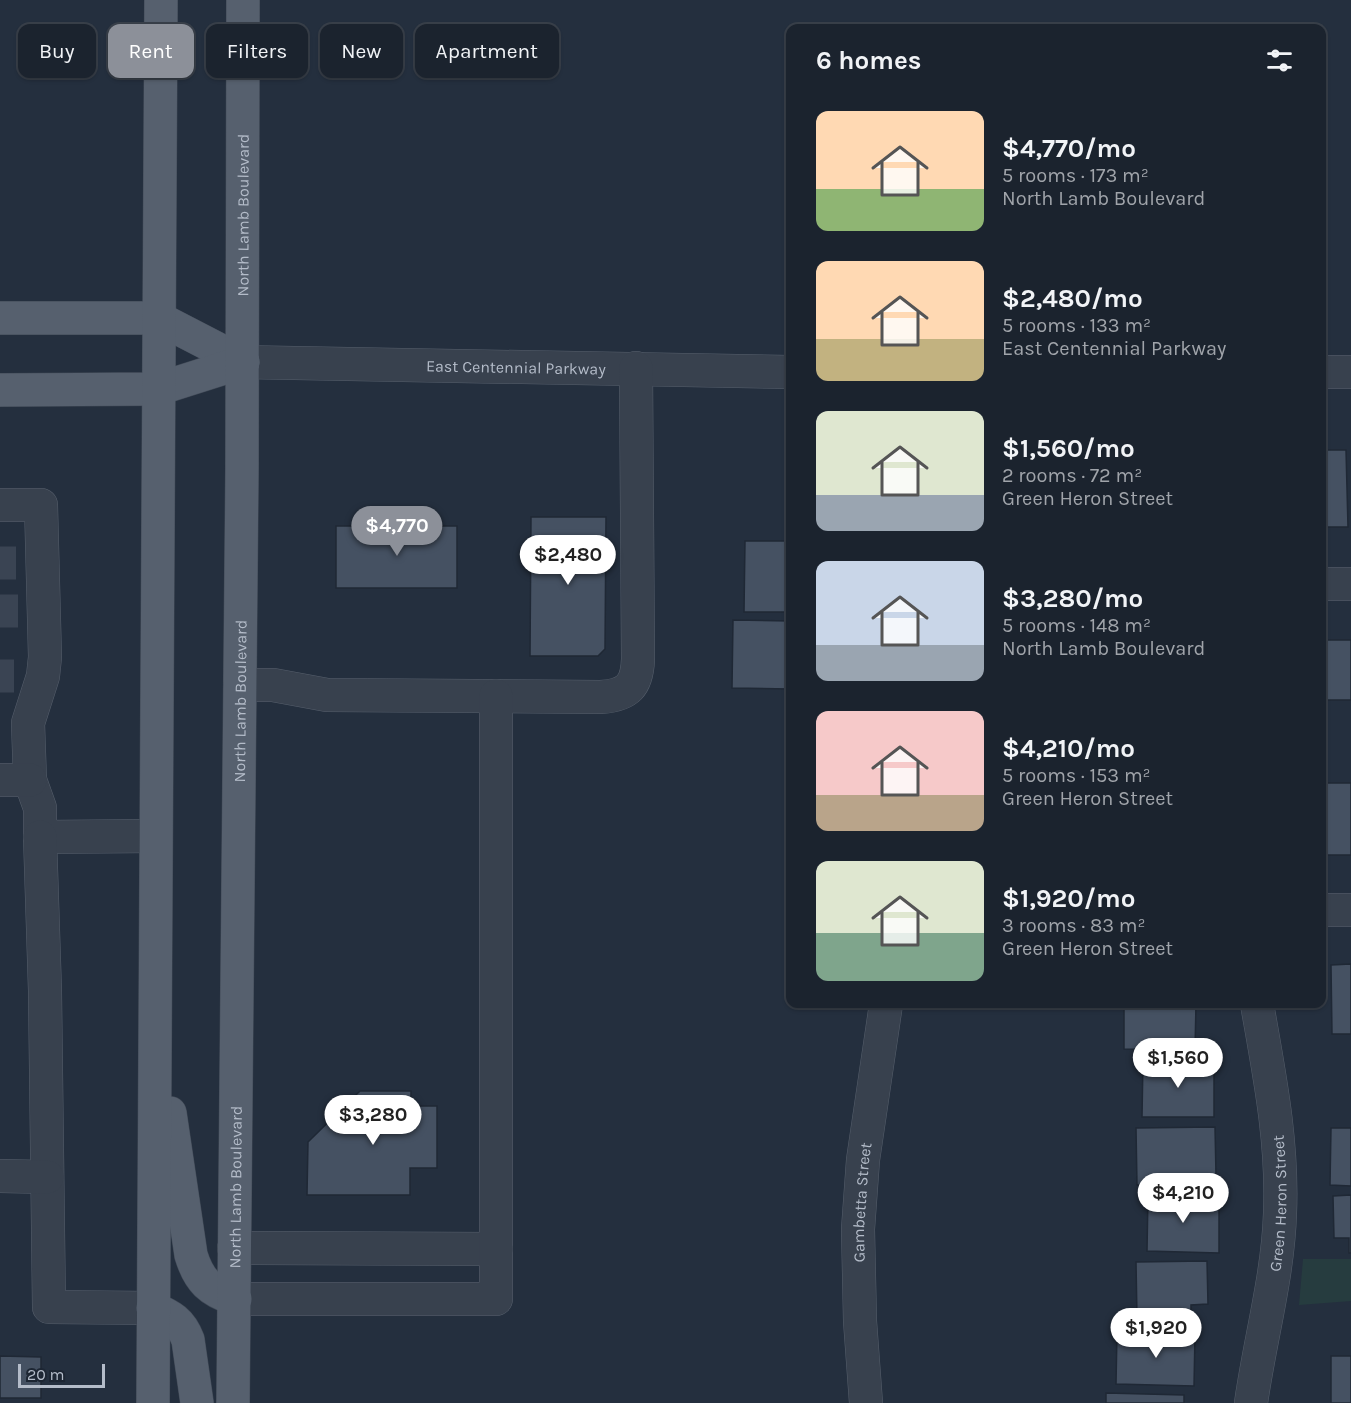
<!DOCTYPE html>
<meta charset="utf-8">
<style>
:root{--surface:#1b232e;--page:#242b36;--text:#f1f3f6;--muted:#a0a4aa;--line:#39404a;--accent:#8c9099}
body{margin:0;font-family:Karla,sans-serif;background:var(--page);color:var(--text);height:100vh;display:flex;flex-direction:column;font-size:22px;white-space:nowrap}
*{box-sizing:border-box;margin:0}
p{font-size:20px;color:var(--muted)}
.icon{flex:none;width:33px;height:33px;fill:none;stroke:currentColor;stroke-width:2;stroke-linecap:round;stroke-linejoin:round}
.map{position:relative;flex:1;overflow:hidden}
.sheet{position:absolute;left:786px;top:24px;width:540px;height:984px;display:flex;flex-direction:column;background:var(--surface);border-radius:12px;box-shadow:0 2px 4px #0004,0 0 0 2px var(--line)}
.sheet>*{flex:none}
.top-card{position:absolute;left:18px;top:24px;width:570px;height:54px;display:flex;gap:12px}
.scale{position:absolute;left:18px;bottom:15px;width:87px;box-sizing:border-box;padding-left:6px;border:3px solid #b4bcc9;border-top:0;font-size:16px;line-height:21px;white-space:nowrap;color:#b4bcc9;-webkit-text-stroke:4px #1d2633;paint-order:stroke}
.price{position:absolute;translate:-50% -51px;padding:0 14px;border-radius:21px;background:#fff;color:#222;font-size:20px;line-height:39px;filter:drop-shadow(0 2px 3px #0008)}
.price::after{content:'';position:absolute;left:50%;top:36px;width:18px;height:14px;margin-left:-9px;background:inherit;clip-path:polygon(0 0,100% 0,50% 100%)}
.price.selected{background:var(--accent);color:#fff}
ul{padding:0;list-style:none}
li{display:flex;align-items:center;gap:18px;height:150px;padding:0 30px}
li span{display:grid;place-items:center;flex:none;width:168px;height:120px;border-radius:12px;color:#555}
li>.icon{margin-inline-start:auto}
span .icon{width:72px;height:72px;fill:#fffc;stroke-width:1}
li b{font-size:26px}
h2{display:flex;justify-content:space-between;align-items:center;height:72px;padding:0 30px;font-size:26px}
.chip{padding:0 21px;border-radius:12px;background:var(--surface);box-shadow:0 2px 4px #0004,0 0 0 2px var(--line);font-size:21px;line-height:54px}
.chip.selected{background:var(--accent);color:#fff}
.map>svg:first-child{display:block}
.green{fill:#263c3f}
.building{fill:#455162;stroke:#1f2835;stroke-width:1.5}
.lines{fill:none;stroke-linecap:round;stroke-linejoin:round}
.minor-tunnel{stroke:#3a4453;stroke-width:33;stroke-dasharray:33 16;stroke-linecap:butt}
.minor-casing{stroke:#565f6c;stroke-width:34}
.major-casing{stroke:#414a57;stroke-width:34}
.minor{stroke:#38414e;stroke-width:33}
.major{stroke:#56606e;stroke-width:33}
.labels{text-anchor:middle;stroke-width:6;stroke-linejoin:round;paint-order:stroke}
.street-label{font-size:16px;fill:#b4bcc9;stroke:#1d2633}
</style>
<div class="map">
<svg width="1351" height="1403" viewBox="0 0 1351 1403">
<rect width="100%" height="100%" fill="#242f3e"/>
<!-- green -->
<path class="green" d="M1303,1259h48v42l-52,4z"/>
<!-- building -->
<path class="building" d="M1322,450h24l2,77h-26z
M531,517h75l-1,132 -7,7h-68z
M336,526h121v62h-121z
M745,541h45v71h-46z
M733,620l57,1v68l-58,-1z
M1323,640h28v60h-28z
M1322,783h29v72h-29z
M1351,964v70h-19l-1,-69z
M1124,1004h72l-1,46 -71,-1z
M1143,1060l71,1v56h-72z
M360,1091h51v15h26v62h-27v27h-103l1,-53z
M1215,1127l1,48h-26v9l-53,1 -1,-57z
M1331,1128h20v58l-21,-1z
M1148,1195l71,1v57l-72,-2z
M1351,1195v58h-2v-15h-15l-1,-42z
M1207,1261l1,43 -17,1v12l-54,1 -1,-56z
M1117,1332l78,2 -1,52 -78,-2z
M0,1356l41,1v41h-41z
M1331,1356h20v47h-20z
M1106,1393l78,2v8h-78z"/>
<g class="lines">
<!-- minor-tunnel -->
<path class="minor-tunnel" d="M0,563h16
M0,611h18
M0,676h14"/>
<defs>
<g id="minor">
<path id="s1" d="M243,362l547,10"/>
<path d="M1322,372h29"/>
<path d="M0,505h41l4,152 -2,19 -15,47 2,57 10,28v29l115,-1"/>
<path d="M1322,584h29"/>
<path d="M240,685h33l54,10 274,2c27,-2 36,-11 37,-38l-2,-291"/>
<path d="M0,780h30"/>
<path d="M40,837l5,154 4,316 104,1"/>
<path d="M1322,910h29"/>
<path d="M0,1176l47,1"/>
<path d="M234,1248l262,1"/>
<path d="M235,1299h261v-603"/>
<path id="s2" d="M866,1403l-6,-82 -2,-92 5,-69 23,-156"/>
<path id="s3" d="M1251,1403c9,-64 27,-126 29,-190 3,-72 -11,-140 -23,-209"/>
</g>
<g id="major">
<path d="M0,318h158l85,44"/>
<path d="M0,390l158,-1 85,-27"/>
<path d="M170,1113l21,142c8,26 19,36 44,44"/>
<path d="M153,1308c18,8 28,13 35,32l9,63"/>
<path d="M153,1403l8,-1403"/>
<path id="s4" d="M233,1403l9,-935 1,-468"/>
</g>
</defs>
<!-- minor casing -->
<use href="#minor" class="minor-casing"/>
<!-- major casing -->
<use href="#major" class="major-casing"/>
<!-- minor -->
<use href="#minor" class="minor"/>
<!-- major -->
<use href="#major" class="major"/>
</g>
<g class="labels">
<!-- street labels -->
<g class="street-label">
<text dy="6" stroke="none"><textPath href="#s4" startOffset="1188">North Lamb Boulevard</textPath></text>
<text dy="6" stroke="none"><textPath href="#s1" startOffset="273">East Centennial Parkway</textPath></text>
<text dy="6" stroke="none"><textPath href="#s4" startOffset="702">North Lamb Boulevard</textPath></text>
<text dy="6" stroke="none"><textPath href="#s4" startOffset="216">North Lamb Boulevard</textPath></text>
<text dy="6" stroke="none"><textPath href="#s2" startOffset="201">Gambetta Street</textPath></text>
<text dy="6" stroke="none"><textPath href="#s3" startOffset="202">Green Heron Street</textPath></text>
</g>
</g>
</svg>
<div class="scale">20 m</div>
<b class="price selected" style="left:397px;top:557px">$4,770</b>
<b class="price" style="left:568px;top:586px">$2,480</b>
<b class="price" style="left:1178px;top:1089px">$1,560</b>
<b class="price" style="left:373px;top:1146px">$3,280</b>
<b class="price" style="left:1183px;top:1224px">$4,210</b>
<b class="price" style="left:1156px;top:1359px">$1,920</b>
<div class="top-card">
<a class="chip">Buy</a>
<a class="chip selected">Rent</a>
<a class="chip">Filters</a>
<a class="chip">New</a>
<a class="chip">Apartment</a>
</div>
<section class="sheet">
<h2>6 homes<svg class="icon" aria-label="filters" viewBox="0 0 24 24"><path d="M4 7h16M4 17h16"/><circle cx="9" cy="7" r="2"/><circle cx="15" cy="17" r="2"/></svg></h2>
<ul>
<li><span style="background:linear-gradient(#ffd9b3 65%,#8fb573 0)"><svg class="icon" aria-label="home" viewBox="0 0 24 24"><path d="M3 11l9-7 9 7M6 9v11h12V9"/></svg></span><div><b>$4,770/mo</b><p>5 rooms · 173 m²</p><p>North Lamb Boulevard</p></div></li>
<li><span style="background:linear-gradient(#ffd9b3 65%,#c2b280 0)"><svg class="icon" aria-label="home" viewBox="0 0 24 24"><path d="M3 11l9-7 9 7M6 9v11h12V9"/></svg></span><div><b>$2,480/mo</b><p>5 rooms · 133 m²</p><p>East Centennial Parkway</p></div></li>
<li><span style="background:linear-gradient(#dfe7d0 70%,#9aa5b1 0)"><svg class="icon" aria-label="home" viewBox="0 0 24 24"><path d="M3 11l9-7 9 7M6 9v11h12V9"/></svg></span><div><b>$1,560/mo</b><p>2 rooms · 72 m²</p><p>Green Heron Street</p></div></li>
<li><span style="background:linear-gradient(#c9d6e8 70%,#9aa5b1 0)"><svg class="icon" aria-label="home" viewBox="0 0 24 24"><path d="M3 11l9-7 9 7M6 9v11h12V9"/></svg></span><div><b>$3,280/mo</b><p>5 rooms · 148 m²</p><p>North Lamb Boulevard</p></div></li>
<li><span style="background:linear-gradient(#f6c9c9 70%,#b9a48a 0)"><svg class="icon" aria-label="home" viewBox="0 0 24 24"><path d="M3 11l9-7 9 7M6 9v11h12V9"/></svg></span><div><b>$4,210/mo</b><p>5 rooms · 153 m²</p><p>Green Heron Street</p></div></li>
<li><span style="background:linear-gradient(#dfe7d0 60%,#7fa58c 0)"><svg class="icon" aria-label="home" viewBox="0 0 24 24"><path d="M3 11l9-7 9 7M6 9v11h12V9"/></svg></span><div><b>$1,920/mo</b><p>3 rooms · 83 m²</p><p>Green Heron Street</p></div></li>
</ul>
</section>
</div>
